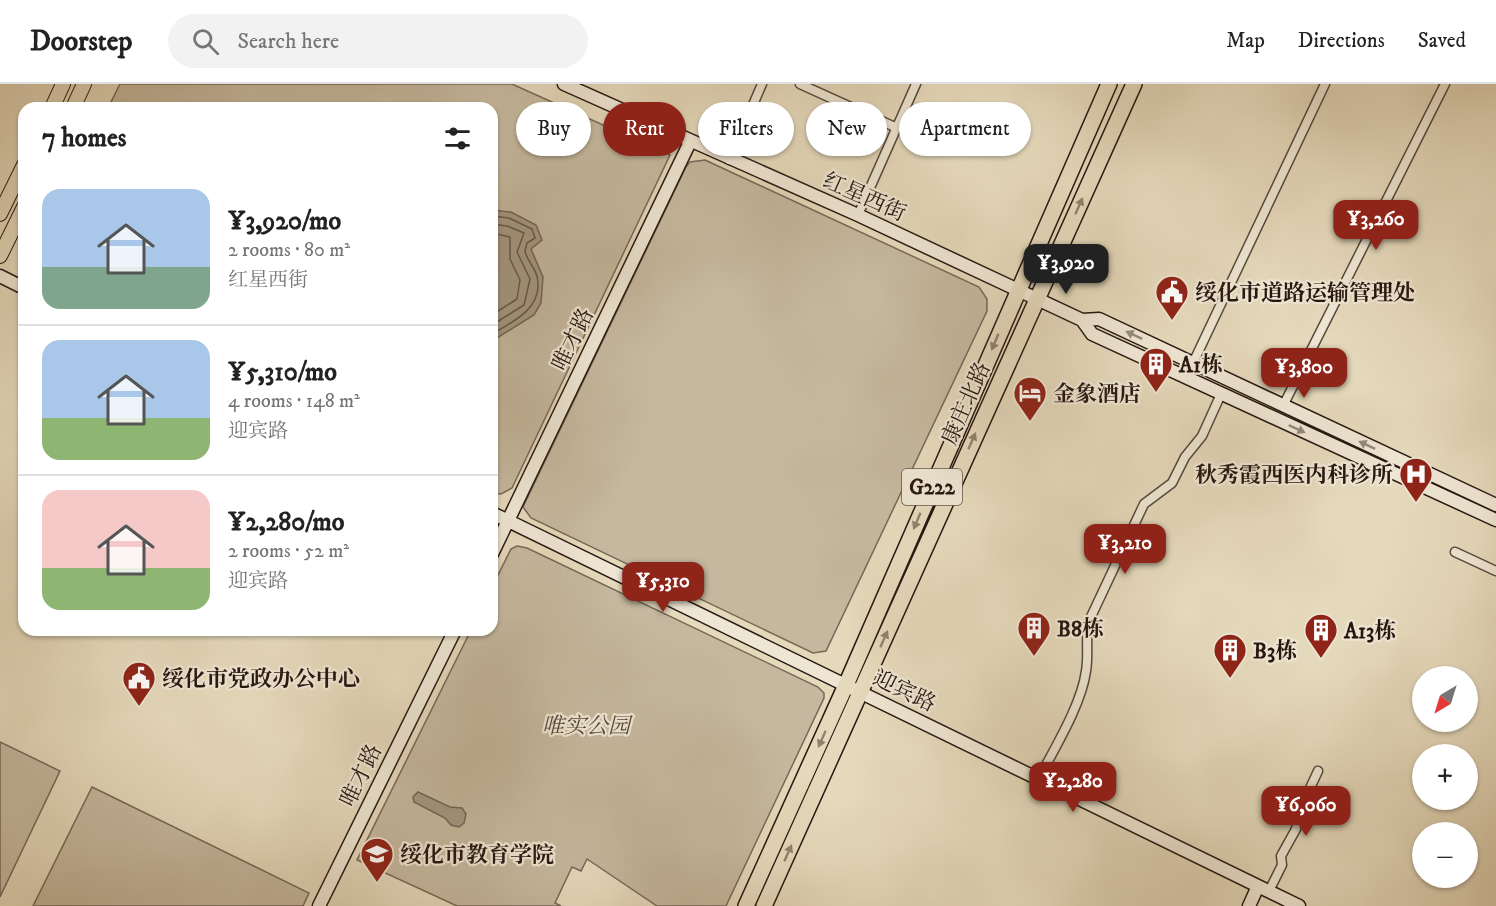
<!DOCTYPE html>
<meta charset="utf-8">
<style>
:root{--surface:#fff;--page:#f2f2f2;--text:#222;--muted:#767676;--line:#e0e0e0;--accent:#8f2418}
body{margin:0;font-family:"IM FELL DW Pica","Noto Serif SC",serif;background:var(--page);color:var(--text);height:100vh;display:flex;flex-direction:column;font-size:22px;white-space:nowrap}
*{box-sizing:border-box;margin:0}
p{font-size:20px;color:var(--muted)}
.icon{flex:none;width:33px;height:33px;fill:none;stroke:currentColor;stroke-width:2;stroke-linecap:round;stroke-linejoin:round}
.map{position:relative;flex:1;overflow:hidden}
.details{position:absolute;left:18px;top:18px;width:480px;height:534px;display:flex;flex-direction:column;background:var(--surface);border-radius:18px;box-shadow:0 2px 4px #0004}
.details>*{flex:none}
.hud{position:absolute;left:516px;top:18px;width:570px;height:54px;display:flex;gap:12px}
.needle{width:39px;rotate:218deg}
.controls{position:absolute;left:1412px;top:582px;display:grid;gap:12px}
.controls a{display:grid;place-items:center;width:66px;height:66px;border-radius:50%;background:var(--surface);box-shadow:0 2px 4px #0004;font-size:30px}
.price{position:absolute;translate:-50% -51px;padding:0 14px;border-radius:12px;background:var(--accent);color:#fff;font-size:20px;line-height:39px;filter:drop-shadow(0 2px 3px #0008)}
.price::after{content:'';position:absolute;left:50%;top:36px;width:18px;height:14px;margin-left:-9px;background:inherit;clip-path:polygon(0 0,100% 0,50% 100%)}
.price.on{background:#222;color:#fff}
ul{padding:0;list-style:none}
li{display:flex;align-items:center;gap:18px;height:150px;padding:0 24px}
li+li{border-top:2px solid var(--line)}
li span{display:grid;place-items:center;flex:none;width:168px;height:120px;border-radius:18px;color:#555}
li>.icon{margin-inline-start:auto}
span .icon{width:72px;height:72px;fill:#fffc;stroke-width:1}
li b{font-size:26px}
h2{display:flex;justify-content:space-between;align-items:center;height:72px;padding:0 24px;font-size:26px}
.pill{padding:0 21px;border-radius:27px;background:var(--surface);box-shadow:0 2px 4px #0004;font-size:21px;line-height:54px}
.pill.on{background:var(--accent);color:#fff}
header{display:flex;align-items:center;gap:36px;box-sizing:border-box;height:84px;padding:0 30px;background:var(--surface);border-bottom:2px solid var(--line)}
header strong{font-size:28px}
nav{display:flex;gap:33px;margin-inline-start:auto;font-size:21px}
.search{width:420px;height:54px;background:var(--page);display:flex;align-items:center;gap:15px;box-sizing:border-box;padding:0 21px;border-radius:33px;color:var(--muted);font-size:22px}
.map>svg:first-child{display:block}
.green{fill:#c5b89e;stroke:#766858;stroke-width:1.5}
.water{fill:#a49781;stroke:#726454;stroke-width:1.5}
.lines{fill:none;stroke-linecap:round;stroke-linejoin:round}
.shore{stroke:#665749;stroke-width:1.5}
.street-casing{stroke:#56483c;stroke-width:11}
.secondary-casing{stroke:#271711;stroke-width:15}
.primary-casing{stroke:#271711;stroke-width:16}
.highway-casing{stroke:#271711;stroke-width:18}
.street{stroke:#eee6d3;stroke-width:8}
.secondary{stroke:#eee6d3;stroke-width:12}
.primary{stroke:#e5d9bb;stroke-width:14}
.highway{stroke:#e5d9bb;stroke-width:15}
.oneway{fill:#90826e}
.oneway2{fill:#94897c}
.labels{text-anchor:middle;stroke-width:4.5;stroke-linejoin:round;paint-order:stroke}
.shield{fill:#eee6d3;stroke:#63554b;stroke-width:1.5}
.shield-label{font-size:21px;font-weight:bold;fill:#271711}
.street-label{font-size:22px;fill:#271711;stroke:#eee6d3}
.poi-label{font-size:22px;font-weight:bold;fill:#271711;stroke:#eee6d3;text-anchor:start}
.park-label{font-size:22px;font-style:italic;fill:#56473b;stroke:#eee6d3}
</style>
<header>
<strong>Doorstep</strong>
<div class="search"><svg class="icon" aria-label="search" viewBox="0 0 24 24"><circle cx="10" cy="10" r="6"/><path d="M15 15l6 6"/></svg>Search here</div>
<nav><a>Map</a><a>Directions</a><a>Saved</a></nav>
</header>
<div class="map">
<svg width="1496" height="822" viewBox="0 0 1496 822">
<rect width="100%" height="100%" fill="#e5d9bb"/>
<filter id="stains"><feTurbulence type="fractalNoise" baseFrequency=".00333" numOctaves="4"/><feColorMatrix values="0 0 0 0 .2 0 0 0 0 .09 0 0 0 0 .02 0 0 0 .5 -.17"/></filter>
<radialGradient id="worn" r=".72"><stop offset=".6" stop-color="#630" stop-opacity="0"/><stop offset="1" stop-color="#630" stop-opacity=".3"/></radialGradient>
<!-- green -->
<path class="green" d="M120,0h392l158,71 -158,333 -11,6 -9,-1v-385h-384z
M705,76l274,127 8,12v12l-161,340 -13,2 -282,-135 -8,-11 163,-340 4,-5z
M517,462l10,2 291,139 6,6v5l-98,208h-69l-70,-47 -6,12 -9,-4 -17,36 6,3h-104l-100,-46 114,-230h21v-43l19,-38z
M0,658l60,29 -60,126z
M92,703l217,106 -6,13h-270z"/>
<!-- water -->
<path class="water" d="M492,126l19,2 25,13 6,15 -11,9 12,28 -2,26 -7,12 -42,26z
M418,708l32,15 12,1 4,6 -2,9 -5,4 -8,-2 -6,-7 -31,-16 -1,-5z"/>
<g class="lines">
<!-- shore -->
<path class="shore" d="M492,132l17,2 23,11 3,9 -8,5 -2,8c2,10 9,15 12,25 7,31 -22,45 -45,58
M492,140l15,2 17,7 -7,19 13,27 -6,26 -32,20
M492,149l18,4v22l10,21 -3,19 -25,16"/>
<defs>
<path id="street" d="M800,0l97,44
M729,76l33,-76
M858,131l58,-131
M1193,279l132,-279
M1283,322l162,-322
M1455,468l41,19
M1046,681c14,-26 36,-64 40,-94 3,-17 -1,-33 3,-50l55,-117 28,-21 13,-26 17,-21 19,-42
M1269,807l13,-26 -1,-9 15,-27 3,-17 19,-41"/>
<path id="secondary" d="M564,0l294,131 224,105
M0,192l24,12
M1496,421l-397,-186 -17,1 10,14 404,186
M492,429l807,393
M492,470l198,-412
M319,822l136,-276
M1249,822l9,-20"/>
<path id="primary" d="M52,24l11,-24
M73,24l11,-24
M0,130l24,-49
M0,172l24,-49"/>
<path id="highway" d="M746,822l100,-221 263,-601
M764,822l370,-822"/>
</defs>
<!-- street casing -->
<use href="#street" class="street-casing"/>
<!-- secondary casing -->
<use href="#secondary" class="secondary-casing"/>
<!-- primary casing -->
<use href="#primary" class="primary-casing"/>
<!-- highway casing -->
<use href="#highway" class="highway-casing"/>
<!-- street -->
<use href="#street" class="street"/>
<!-- secondary -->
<use href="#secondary" class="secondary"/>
<!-- primary -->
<use href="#primary" class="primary"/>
<!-- highway -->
<use href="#highway" class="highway"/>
</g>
<!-- one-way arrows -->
<defs><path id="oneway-solid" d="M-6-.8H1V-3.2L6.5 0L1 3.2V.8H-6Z" transform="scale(1.5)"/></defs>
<g class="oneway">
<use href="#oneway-solid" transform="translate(1079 122) rotate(-66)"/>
<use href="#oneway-solid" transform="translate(995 258) rotate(113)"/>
<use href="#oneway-solid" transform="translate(972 357) rotate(-66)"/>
<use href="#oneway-solid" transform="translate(917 437) rotate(113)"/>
<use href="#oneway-solid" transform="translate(884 555) rotate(-66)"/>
<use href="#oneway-solid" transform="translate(822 655) rotate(114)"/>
<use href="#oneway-solid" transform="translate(788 769) rotate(-66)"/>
</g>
<g class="oneway2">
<use href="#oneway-solid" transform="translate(1134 251) rotate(-155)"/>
<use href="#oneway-solid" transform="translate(1297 345) rotate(25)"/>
<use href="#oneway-solid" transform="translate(1367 361) rotate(-155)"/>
</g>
<!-- icons -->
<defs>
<symbol id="civic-pin" viewBox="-11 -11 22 30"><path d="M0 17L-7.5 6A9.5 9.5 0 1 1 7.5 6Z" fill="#8f2418" stroke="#eee6d3"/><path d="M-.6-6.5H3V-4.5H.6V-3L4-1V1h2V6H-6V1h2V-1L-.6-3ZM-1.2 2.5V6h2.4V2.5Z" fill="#fff"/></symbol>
<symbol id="building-pin" viewBox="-11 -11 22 30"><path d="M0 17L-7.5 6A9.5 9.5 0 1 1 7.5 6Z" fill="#8f2418" stroke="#eee6d3"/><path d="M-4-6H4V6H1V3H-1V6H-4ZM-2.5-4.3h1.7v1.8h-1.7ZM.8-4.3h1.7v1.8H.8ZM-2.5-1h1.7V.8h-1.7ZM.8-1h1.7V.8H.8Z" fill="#fff"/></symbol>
<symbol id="hotel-pin" viewBox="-11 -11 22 30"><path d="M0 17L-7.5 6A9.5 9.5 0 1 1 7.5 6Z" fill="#8f2418" stroke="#eee6d3"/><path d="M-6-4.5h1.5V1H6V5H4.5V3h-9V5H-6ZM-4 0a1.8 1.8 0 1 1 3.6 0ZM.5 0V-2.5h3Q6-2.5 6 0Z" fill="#fff"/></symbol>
<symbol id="hospital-pin" viewBox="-11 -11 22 30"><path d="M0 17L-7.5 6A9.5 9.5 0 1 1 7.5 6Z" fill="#8f2418" stroke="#eee6d3"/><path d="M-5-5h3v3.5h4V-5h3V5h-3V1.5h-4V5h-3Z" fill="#fff"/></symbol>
<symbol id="school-pin" viewBox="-11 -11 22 30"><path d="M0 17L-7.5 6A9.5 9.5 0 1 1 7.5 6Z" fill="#8f2418" stroke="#eee6d3"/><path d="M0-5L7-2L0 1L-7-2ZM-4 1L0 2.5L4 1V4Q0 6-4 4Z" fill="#fff"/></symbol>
</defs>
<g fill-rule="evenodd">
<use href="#civic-pin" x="1153" y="189" width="38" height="52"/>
<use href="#building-pin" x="1137" y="261" width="38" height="52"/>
<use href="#hotel-pin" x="1011" y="290" width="38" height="52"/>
<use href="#hospital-pin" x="1397" y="371" width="38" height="52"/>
<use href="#building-pin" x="1015" y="525" width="38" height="52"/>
<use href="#building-pin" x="1302" y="527" width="38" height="52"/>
<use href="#building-pin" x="1211" y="547" width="38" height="52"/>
<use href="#civic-pin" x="120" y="575" width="38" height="52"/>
<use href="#school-pin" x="358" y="751" width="38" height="52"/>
</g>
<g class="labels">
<!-- shield labels -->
<rect class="shield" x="902" y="385" width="60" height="36" rx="4.5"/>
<g class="shield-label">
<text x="932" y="410">G222</text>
</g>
<!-- street labels -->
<g class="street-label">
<text transform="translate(865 112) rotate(24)" y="8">红星西街</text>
<text transform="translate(572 255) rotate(-64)" y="8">唯才路</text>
<text transform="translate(965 319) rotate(-66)" y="8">康庄北路</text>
<text transform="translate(905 606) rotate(26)" y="8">迎宾路</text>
<text transform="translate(360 691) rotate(-64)" y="8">唯才路</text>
</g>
<!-- poi labels -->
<g class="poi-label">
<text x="1195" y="216">绥化市道路运输管理处</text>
<text x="1179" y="288">A1栋</text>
<text x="1053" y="317">金象酒店</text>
<text x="1393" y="398" text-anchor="end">秋秀霞西医内科诊所</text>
<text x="1057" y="552">B8栋</text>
<text x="1344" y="554">A13栋</text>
<text x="1253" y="574">B3栋</text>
<text x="162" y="602">绥化市党政办公中心</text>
<text x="400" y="778">绥化市教育学院</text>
</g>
<!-- park labels -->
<g class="park-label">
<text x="586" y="649">唯实公园</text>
</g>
</g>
<rect width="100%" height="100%" filter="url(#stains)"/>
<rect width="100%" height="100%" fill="url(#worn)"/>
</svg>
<div class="controls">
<a><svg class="needle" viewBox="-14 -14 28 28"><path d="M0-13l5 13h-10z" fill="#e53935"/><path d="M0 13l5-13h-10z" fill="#767676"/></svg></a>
<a>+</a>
<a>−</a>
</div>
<b class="price" style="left:1376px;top:167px">¥3,260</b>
<b class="price on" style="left:1066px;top:211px">¥3,920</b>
<b class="price" style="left:1304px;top:315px">¥3,800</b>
<b class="price" style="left:1125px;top:491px">¥3,210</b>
<b class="price" style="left:663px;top:529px">¥5,310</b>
<b class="price" style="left:1073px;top:729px">¥2,280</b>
<b class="price" style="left:1306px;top:753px">¥6,060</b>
<div class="hud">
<a class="pill">Buy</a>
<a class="pill on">Rent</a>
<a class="pill">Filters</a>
<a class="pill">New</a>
<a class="pill">Apartment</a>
</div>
<section class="details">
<h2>7 homes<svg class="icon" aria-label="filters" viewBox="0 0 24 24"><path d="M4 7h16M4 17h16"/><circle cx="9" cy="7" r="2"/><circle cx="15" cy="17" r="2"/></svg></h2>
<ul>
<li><span style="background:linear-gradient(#a9c7e8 65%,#7fa58c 0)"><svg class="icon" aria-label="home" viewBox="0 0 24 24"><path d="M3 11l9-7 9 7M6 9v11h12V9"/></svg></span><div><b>¥3,920/mo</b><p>2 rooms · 80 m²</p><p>红星西街</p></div></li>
<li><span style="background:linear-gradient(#a9c7e8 65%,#8fb573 0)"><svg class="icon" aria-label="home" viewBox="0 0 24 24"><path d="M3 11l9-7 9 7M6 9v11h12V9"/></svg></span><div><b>¥5,310/mo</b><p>4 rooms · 148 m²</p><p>迎宾路</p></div></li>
<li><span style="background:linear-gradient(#f6c9c9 65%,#8fb573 0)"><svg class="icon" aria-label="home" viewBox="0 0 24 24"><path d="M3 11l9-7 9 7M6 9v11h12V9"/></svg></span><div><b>¥2,280/mo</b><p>2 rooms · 52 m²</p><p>迎宾路</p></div></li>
</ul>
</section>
</div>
